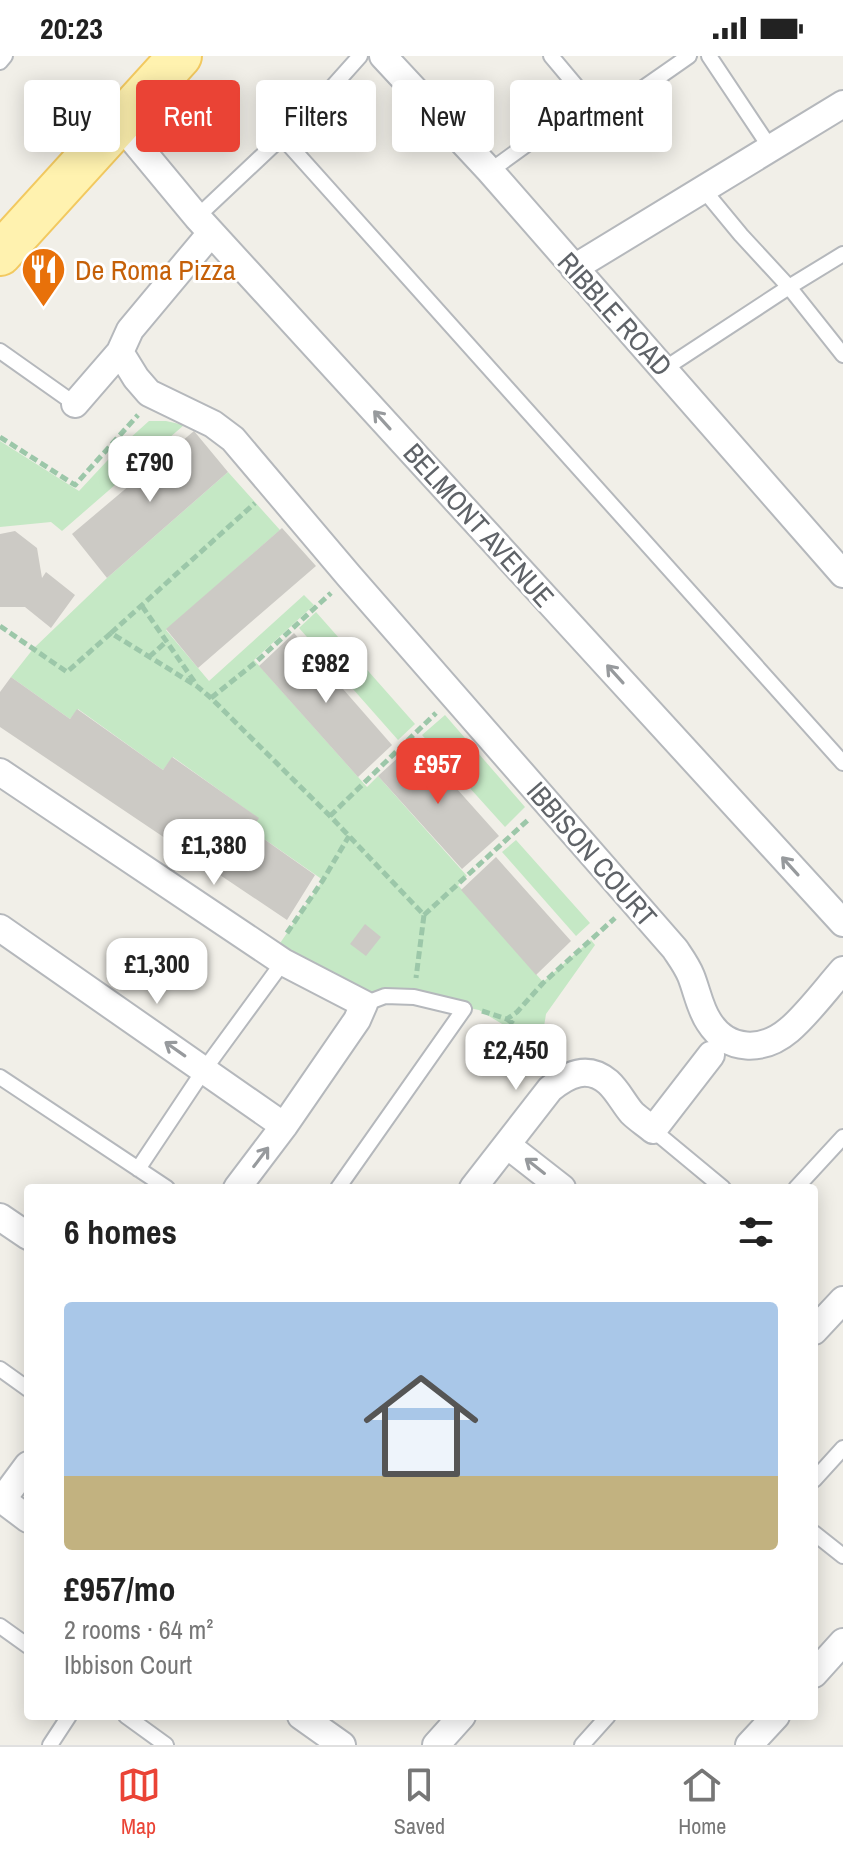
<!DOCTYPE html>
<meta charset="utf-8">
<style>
:root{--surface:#fff;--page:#f6f6f6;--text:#222;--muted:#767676;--line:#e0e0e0;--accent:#ea4335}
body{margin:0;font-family:"Archivo Narrow",sans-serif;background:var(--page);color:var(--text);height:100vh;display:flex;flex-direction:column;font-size:30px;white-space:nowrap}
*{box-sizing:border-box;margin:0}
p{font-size:26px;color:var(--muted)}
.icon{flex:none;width:44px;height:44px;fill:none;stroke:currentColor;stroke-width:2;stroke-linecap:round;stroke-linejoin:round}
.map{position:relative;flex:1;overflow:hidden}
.sheet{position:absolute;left:24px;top:1128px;width:794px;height:536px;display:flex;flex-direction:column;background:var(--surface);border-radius:8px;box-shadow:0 4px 20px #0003}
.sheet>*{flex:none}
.banner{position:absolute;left:24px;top:24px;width:796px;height:72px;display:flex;gap:16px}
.price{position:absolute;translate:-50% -68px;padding:0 18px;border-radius:16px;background:#fff;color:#222;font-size:26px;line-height:52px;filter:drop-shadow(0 2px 4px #0008)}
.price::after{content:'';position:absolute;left:50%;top:48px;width:24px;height:18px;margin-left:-12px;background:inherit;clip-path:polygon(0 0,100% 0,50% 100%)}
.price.current{background:var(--accent);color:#fff}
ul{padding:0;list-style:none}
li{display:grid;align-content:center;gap:16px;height:424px;padding:0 40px}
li+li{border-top:2px solid var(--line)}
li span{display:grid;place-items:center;height:248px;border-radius:8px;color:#555}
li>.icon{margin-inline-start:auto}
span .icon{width:144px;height:144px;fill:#fffc;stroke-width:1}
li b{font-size:34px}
h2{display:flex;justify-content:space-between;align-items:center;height:96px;padding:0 40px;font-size:34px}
.chip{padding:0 28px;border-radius:8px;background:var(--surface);box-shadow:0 4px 20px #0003;font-size:28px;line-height:72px}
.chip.current{background:var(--accent);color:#fff}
.status{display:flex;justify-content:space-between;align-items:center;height:56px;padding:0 40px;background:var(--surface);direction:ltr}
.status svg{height:22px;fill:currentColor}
.dock{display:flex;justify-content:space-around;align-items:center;height:112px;border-top:2px solid var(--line);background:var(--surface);font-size:22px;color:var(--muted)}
.dock a{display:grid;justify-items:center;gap:4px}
.dock .current{color:var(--accent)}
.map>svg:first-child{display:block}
.green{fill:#c5e8c5}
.building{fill:#cccac5}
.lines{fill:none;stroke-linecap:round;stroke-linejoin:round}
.service-casing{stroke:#b5b8bc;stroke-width:18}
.minor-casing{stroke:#b5b8bc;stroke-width:30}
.primary-casing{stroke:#f2c960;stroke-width:46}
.path{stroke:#9cc7a9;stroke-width:5;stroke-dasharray:8 4;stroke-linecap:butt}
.service{stroke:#fff;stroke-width:14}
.minor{stroke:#fff;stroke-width:26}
.primary{stroke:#fff2af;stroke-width:42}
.oneway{stroke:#979a9d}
.labels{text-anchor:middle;stroke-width:6;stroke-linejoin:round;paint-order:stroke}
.food-label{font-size:28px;fill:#c56008;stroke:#fff;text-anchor:start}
.street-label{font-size:28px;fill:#5f6368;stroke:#fff}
</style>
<div class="status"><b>20:23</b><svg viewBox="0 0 49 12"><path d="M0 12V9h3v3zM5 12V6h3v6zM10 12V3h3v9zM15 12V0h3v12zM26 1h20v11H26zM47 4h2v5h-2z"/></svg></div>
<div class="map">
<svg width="843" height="1689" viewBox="0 0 843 1689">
<rect width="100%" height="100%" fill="#f1efe8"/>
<!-- green -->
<path class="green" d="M149,365h17l18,4 -122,106 -11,-9 -51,5v-86l79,50 41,-44z
M228,416l52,58 -114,100 43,51 95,-86 10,10 -60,55 113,127 11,-11 89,100 -9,9 85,97 48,-42 4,5 -49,69 -6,38 -28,-22 -33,-20 -65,-13 -50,7 -92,-49 51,-75 -72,-50 7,-12 -85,-61 -10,13 -85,-61 -8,10 -59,-42 22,-28 74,-71z
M316,556l99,112 -17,16 -99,-112z
M445,659l80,92 -20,20 -83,-92z
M516,784l74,83 -14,13 -74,-84z"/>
<!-- building -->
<path class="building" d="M194,375l34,41 -121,106 -35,-44z
M282,472l34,38 -118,102 -32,-39z
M15,475l22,17 5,30 4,-6 29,23 -24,33 -26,-21h-25v-73z
M294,577l98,112 -34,32 -99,-111z
M11,621l59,42 7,-10 86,61 9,-13 87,61 -8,12 64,45 -28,45 -287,-193v-35z
M415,686l84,94 -37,33 -84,-93z
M496,801l75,84 -35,34 -75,-85z
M365,868l16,13 -15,19 -16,-12z"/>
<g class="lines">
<defs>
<path id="service" d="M709,0l62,93
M0,6l5,-6
M626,44l63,-44
M282,81l561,626
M490,115l98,-71 -37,-44
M703,133l38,46 48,52 54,68
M197,161l121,-114 42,-47
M0,295l75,53
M664,313l125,-82 54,-33
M0,1021l167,111
M653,1074l70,58
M138,1113l66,-99 79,-108
M338,1132l126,-179 -50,-12 -29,-1 -21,8
M796,1132l47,-51
M0,1313l28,20
M814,1424l29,-32
M814,1477l29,23
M0,1570l28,20
M126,1660l40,29
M50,1689l19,-29
M582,1689l26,-29"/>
<path id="minor" d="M383,0l107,115 353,403
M119,67l78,94 646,706
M574,212l269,-164
M120,296l16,26 13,15 64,31 20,15 116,137 326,373c6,9 12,17 16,27 6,15 9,33 18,46 19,30 54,30 80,8 18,-15 38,-42 54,-60
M75,348l45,-52 10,-22 81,-97
M0,716l283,190 81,42 -7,16 -73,106 -47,62
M0,872l284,198
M507,1089l55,43
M473,1132l77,-99c18,-15 38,-24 58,-7 10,9 16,22 24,31 6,6 14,11 21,17l58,-75
M0,1161l28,19
M814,1275l29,-31
M0,1442l28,21
M2,1444l26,-35
M814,1618l29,-32
M301,1660l41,29
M436,1689l26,-29
M749,1689l27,-29"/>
<path id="primary" d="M0,198l180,-198"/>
</defs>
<!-- service casing -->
<use href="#service" class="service-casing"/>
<!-- minor casing -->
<use href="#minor" class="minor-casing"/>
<!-- primary casing -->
<use href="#primary" class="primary-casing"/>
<!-- path -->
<path class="path" d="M0,381l75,48 63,-70
M142,550l54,78
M0,570l67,46 44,-39 87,54 13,11 119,118 94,99 -8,63
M111,577l144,-130
M149,601l18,-16
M211,642l45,-36 75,-69
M330,760l106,-103
M424,859l105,-96
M287,877l36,-53 26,-44
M482,955l25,8 10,-7 26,-29 72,-65
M507,963l33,25 11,14"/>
<!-- service -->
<use href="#service" class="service"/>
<!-- minor -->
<use href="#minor" class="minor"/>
<!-- primary -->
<use href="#primary" class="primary"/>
</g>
<!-- one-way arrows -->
<defs><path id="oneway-shaft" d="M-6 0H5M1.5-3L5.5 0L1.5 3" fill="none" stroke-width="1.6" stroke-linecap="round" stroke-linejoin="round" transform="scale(2)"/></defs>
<g class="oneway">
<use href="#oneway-shaft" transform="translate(382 364) rotate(-132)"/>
<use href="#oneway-shaft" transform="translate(615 618) rotate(-132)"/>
<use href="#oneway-shaft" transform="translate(790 810) rotate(-132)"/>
<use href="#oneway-shaft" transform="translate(175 993) rotate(-145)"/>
<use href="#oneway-shaft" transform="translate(261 1101) rotate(-53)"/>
<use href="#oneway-shaft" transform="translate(535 1110) rotate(-142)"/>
</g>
<!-- icons -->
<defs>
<symbol id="restaurant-pin" viewBox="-11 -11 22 30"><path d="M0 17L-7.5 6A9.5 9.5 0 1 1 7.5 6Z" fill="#e8710a" stroke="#fff"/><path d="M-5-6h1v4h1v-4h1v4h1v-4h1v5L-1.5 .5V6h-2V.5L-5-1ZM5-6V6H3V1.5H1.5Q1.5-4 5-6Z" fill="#fff"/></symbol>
</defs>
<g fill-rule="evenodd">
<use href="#restaurant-pin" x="18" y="188" width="51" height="69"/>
</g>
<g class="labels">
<!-- food labels -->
<g class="food-label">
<text x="75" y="224">De Roma Pizza</text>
</g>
<!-- street labels -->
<g class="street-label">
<text transform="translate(615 258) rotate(48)" y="10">RIBBLE ROAD</text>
<text transform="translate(479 469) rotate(48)" y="10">BELMONT AVENUE</text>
<text transform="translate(592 798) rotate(49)" y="10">IBBISON COURT</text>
</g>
</g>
</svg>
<b class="price" style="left:150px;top:448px">£790</b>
<b class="price" style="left:326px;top:649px">£982</b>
<b class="price current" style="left:438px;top:750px">£957</b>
<b class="price" style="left:214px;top:831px">£1,380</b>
<b class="price" style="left:157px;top:950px">£1,300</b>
<b class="price" style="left:516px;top:1036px">£2,450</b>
<div class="banner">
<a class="chip">Buy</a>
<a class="chip current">Rent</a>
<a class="chip">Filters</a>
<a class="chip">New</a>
<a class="chip">Apartment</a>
</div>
<section class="sheet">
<h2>6 homes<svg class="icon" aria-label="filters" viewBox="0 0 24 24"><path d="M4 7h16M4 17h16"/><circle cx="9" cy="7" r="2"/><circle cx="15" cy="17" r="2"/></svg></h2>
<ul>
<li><span style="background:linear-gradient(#a9c7e8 70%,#c2b280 0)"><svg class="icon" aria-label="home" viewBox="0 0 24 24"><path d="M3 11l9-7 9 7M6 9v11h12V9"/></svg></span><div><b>£957/mo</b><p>2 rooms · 64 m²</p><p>Ibbison Court</p></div></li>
</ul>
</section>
</div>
<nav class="dock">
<a class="current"><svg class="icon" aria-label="map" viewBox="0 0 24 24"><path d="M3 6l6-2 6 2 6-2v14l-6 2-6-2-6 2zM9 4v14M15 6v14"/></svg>Map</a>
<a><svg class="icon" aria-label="saved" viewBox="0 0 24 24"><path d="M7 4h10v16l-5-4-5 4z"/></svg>Saved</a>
<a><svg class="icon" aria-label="home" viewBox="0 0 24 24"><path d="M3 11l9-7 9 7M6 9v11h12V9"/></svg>Home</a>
</nav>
